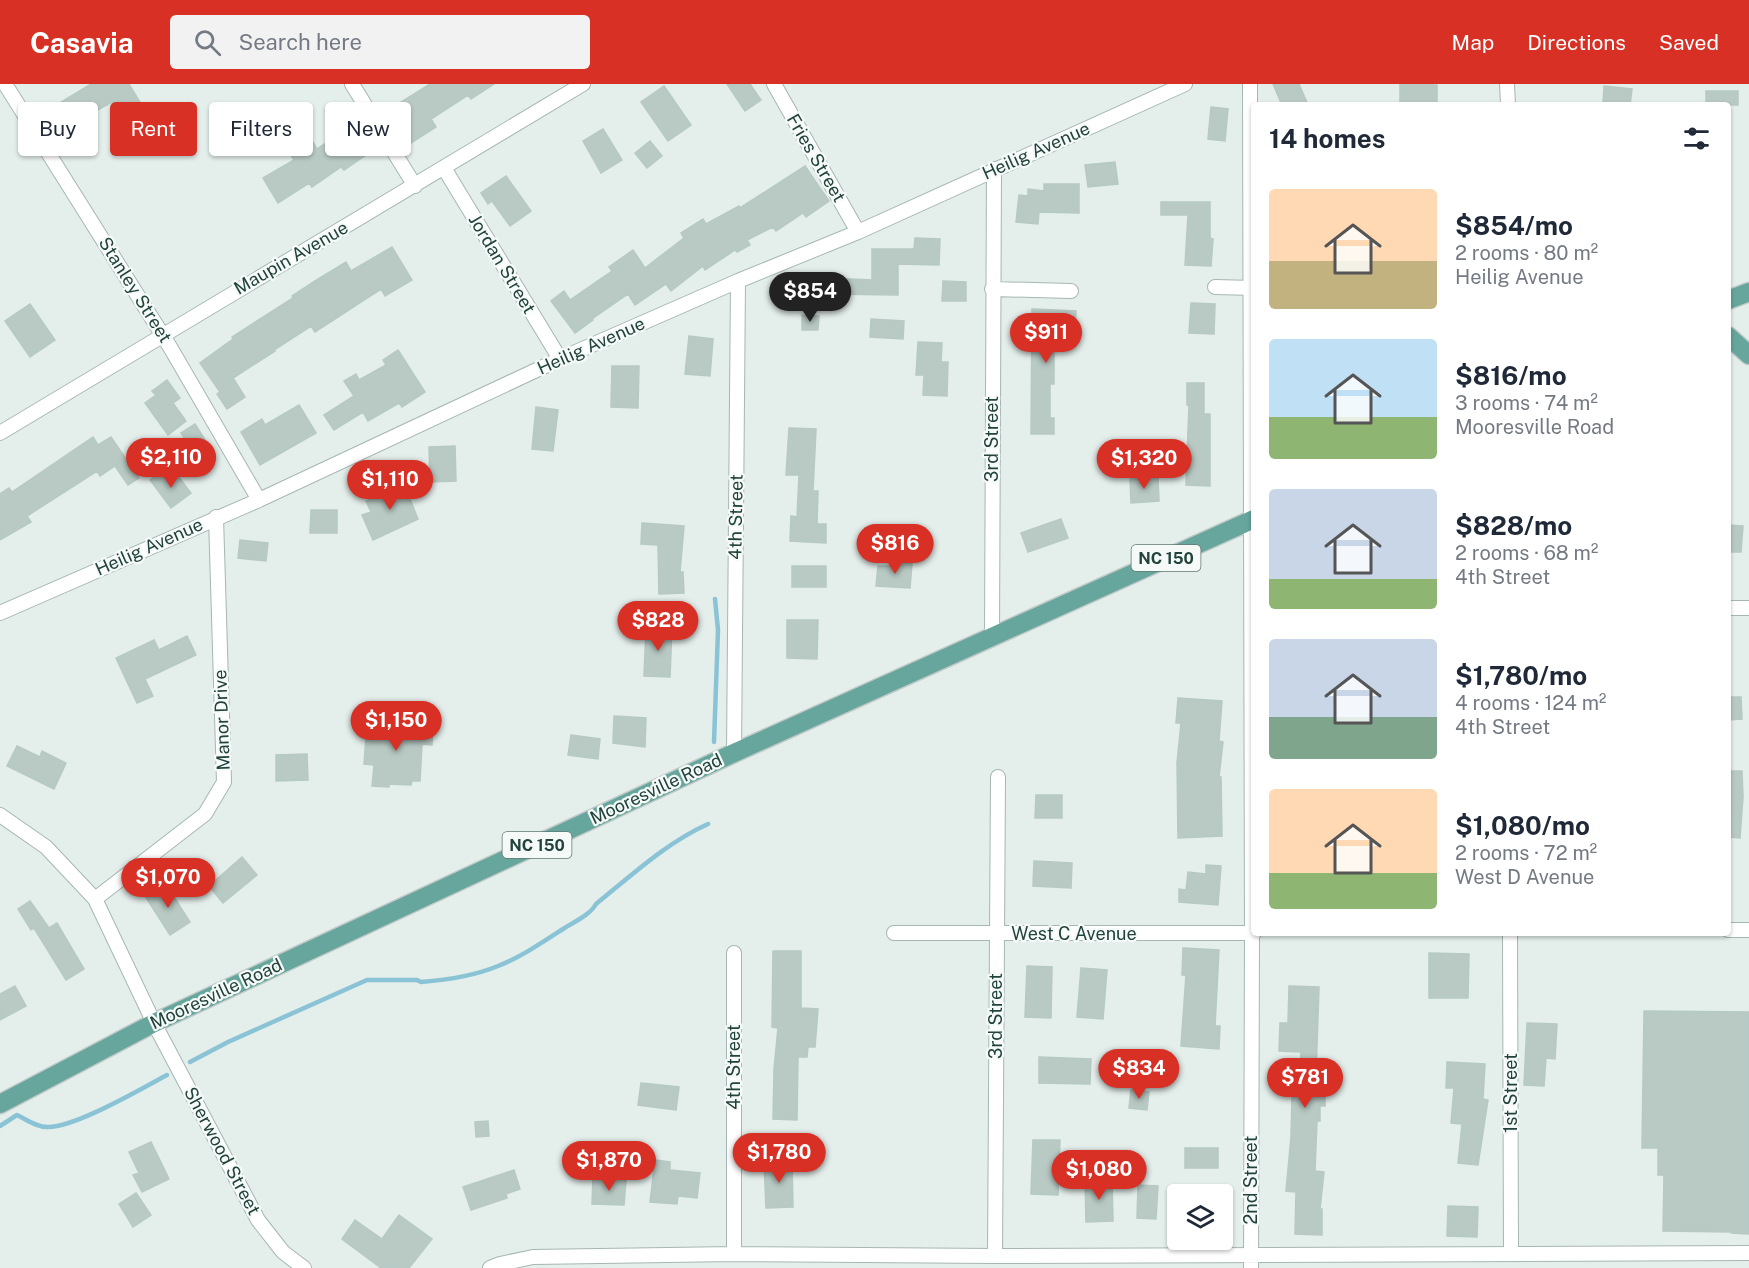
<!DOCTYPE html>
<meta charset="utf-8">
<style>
:root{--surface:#fff;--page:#f2f2f3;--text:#1f2937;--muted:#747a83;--accent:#d93025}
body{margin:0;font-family:"Public Sans",sans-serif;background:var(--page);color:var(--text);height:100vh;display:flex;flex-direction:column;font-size:22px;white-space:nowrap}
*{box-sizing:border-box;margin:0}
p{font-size:20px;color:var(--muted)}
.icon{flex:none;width:33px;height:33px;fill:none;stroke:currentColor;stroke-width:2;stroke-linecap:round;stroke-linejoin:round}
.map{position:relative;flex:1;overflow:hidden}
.details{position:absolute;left:1251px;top:18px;width:480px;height:834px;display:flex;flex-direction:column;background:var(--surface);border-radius:6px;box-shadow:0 2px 4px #0004}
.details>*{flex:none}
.banner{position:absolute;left:18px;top:18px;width:570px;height:54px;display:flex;gap:12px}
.controls{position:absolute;left:1167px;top:1100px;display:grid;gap:12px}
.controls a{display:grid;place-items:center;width:66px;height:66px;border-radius:6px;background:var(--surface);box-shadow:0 2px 4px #0004;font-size:30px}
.price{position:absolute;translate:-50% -51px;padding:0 14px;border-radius:21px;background:var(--accent);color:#fff;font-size:20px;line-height:39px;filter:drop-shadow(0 2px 3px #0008)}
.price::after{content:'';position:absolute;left:50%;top:36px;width:18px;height:14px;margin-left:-9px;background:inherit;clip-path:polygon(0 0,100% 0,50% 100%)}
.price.on{background:#222;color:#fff}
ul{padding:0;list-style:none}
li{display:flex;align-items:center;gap:18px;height:150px;padding:0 18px}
li span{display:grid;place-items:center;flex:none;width:168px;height:120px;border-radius:6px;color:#555}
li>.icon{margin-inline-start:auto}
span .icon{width:72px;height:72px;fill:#fffc;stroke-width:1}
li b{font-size:26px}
h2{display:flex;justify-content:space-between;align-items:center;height:72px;padding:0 18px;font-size:26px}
.tag{padding:0 21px;border-radius:6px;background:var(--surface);box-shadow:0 2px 4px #0004;font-size:21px;line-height:54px}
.tag.on{background:var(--accent);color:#fff}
header{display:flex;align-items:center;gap:36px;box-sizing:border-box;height:84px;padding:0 30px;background:var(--accent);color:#fff}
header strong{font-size:28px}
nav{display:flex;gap:33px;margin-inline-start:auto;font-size:21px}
.search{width:420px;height:54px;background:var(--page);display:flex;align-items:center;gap:15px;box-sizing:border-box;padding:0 21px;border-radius:6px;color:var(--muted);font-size:22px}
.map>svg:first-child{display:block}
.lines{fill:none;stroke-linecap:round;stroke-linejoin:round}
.stream{stroke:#8ac3d6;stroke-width:4.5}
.building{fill:#b9cac4;stroke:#b6c9c3;stroke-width:1.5}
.minor-casing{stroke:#a6b7b3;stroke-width:16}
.primary-casing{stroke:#c1cac8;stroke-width:21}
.minor{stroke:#fff;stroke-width:14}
.primary{stroke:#66a69c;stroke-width:18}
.labels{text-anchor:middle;stroke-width:4.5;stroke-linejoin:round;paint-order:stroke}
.shield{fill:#f5faf8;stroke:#617974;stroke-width:1.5}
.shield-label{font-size:16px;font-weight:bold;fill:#22423c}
.street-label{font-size:18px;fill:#22423c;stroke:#f5faf8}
</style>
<header>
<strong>Casavia</strong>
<div class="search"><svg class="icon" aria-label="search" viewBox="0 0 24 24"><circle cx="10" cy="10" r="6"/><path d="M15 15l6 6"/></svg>Search here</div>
<nav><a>Map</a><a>Directions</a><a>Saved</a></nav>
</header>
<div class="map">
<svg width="1749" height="1184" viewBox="0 0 1749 1184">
<rect width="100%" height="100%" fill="#e4eeeb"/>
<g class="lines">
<!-- stream -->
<path class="stream" d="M714,658l4,-112 -3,-31
M190,978l38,-20 139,-62h50l4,2c26,-2 53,-6 77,-16 23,-9 45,-24 65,-37 11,-7 27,-14 33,-25 36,-29 70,-61 112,-80
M0,1042l17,-11c10,5 19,12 30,12 27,1 94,-38 120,-52"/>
</g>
<!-- building -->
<path class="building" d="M91,0h38l12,20 -21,12 -8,-14 -29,16 14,24 -18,10 -26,-45z
M430,0h64l-23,15 -3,-4 -37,24 5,8 -25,16 -21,-34z
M727,0h23l11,16 -16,11z
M1273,0h26l9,21h-26z
M1400,0l37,1v19l-37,1z
M664,2l27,39 -23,16 -27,-39z
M1604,2l28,3 -2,16 -27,-1z
M1706,7h32v14h-32z
M1211,23l17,2 -3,32 -17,-2z
M349,44l17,27 -22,15 -3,-3 -29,20 -3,-4 -31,20 -15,-25 31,-18 -6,-9 13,-9 4,5 8,-5 4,7z
M603,45l19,31 -21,13 -18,-32z
M650,57l12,15 -15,12 -12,-15z
M1115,78l3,22 -30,3 -3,-22z
M805,82l24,35 -23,16 -3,-4 -27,18 -3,-4 -26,13 3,5 -13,7 -2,-2 -30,20 -2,-4 -32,25 -5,-7 -31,21 -7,-11 -36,25 1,1 -18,13 -24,-32 13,-10 6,9 42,-29 -3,-4 24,-17 12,18 39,-30 -3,-5 22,-14 3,5 33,-18 1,2z
M506,92l25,35 -21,15 -18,-25 -4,3 -7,-11z
M1044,100h35v29l-40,-1 -1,12 -22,-2 3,-27 9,1v-7l16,2z
M1161,118h49v36l3,1 -2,27 -26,-1 3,-50h-27z
M915,154l25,1 -1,26 -41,-1v31l-71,-1v-16l45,2v-31h42z
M392,163l20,33 -27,16 -4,-7 -66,43 -4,-6 -37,24 1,1 -42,27 12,19 -18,12 -10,-15 3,-2 -20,-29 33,-24 -1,-2 61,-39 -1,-2 23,-15 31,-19 5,9z
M943,197l23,1v19h-24z
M1191,219l24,1 -1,30 -25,-1z
M30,220l25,36 -25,17 -25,-36z
M1032,225l44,2 -1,21 -21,-1v53h-4v34h4v16h-23z
M802,231l17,1 -1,14h-16z
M871,235l33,2 -1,18 -33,-2z
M689,252l24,3 -3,37 -25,-2z
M918,258l24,1 -1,19h7l-1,34 -24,-1 1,-20h-8z
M398,266l27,42 -23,15 -3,-4 -31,18 -5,-9 -29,18 -10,-15 30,-19 -10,-15 12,-7 3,6 27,-15 -3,-5z
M612,282h27l-1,42 -27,-1z
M167,296l13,18 -7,5 13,18 -18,14 -23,-32 11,-8 -4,-4z
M1187,299h17v31h6v72l-24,-1 3,-80h-2z
M299,321l17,28 -56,32 -19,-33 21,-13 3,6z
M536,323l22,3 -5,41 -21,-2z
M195,340l14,22 -13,9 -15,-22z
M789,344l27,1 -3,62h5l-1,33h9v19l-36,-2 1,-25 6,1 2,-42h-13z
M93,353l5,8 13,-8 28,41 -11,7 -13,-19 -15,10 -3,-5 -70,45 4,6 -31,18v-46l9,-6 3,4z
M455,362l1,35 -26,1 -1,-35z
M164,387l7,10 7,-5 13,17 -20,15 -21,-28z
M1158,394l1,23 -28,2 -1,-24z
M402,395l16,40 -45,21 -11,-25 9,-3 -5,-11 26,-11 -2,-6z
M311,426h26v23h-27z
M1061,435l7,19 -40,14 -7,-19z
M642,439l42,3 -4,46h3l1,21 -25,1 -1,-49 -17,-1z
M1728,441l15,1 -2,26h-13z
M240,456l28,3 -2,18 -28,-3z
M893,478l19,1 -2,25 -34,-2 2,-20h15z
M792,482h34v21h-34z
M787,536h31l-1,39 -30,-1z
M646,543l26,1 -2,49 -26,-1z
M187,552l9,19 -51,24 8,17 -16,7 -21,-45 38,-18 5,10z
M1728,613h13l1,22 -14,1z
M1178,614l44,3 -3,40 4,1 -4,35h2l1,59 -44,2 -1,-75 4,-40h-5z
M614,632l32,2 -1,29 -32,-4z
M367,638l66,4 -1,19 -10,-1 -2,37h-8l-1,4 -22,-1v3l-17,-1 2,-21 -10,-1z
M571,651l29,4 -2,20 -30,-4z
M17,662l23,11 2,-6 24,12 -12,26 -47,-23z
M307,670l1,26 -32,1v-26z
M1728,687h14l1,26 -3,41 -12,-1z
M1036,711h26v23h-27z
M242,773l15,18 -34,28 -14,-17z
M1034,777l38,2 -1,25 -38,-2z
M1206,781l15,1 -3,39 -39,-3v-13l7,1 2,-18 18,2z
M165,799l25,39 -20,13 -25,-39z
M30,817l19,27 8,-5 27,46 -18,11 -32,-52 -3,2 -13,-21z
M1183,864l36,2 -4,76h5l-1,23 -38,-3 5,-71h-4z
M773,867h28v57l17,1 -3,38h-7l-1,10h-9l-1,63 -24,-1 1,-50 4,-41 -6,-1z
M1429,869l40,1 -1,44h-39z
M1027,882l25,1 -1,51 -26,-1z
M1081,884l26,2 -4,49 -26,-2z
M15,902l11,20 -26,14v-26z
M1289,902l30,1 -3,89h9v30h-5v15h-3l-2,50 9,1 -4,37h2v26l-27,-1 1,-42 -10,-1 5,-54 1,-42h8l1,-43 -22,-1 1,-28h8z
M1644,927l105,1v222l-17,-1 1,-1 -70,-1 1,-56h-6v-27h-16z
M1527,939l30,1 -2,35 -9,-1 -2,28 -20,-1z
M1039,973l52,2 -1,25 -51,-1z
M1130,976l14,1 -2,21 -14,-1z
M1447,978l38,2 -2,35 5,1 -10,65 -20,-2 4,-39 -11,-1 3,-35h-8z
M641,999l38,4 -3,23 -38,-5z
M1131,1006l18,2 -2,18 -18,-2z
M488,1037l1,15 -13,1 -1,-15z
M1033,1056h27l-2,55 -27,-1z
M151,1058l18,37 -27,13 -9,-17 6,-2 -10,-21z
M1185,1064h33v20h-33z
M655,1076l15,2v8l30,3 -3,25 -19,-2 -1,8 -27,-2z
M764,1077h28l1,46 -27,1z
M514,1086l6,19 -14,5 1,4 -36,12 -8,-23z
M593,1094l33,2 -2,25 -32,-1z
M1085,1097h27l1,40 -27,1z
M1138,1101l20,1 -2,33 -19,-1z
M136,1109l15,22 -18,12 -14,-23z
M1448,1122l30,1 -1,30 -30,-1z
M399,1131l33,24 -23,29h-28l-39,-29 13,-19 27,19z"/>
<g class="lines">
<defs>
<path id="minor" d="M5,0l165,263 89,153
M352,0l63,102
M774,0l84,148
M1250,0l2,849 -1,335
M1507,0l1,21
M444,84l116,191
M1215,203l39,1
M992,205l79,2
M0,349l583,-349
M1728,524h21
M0,529l259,-113 301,-141 178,-78 120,-49 327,-148
M992,552l2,-467
M734,669l4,-472
M0,731l46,32 49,52 59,124 104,197 25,32 21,16
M95,815l110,-85 19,-32 -8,-265
M1728,846h21
M894,849h360
M1510,849l1,321
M734,1170v-301
M995,1172l3,-479
M490,1184l10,-4 33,-7 201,-3 261,2 754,-3"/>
<path id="primary" d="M1728,216l21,-8
M1728,252l21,19
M0,1020l154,-81 580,-270 520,-234"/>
</defs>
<!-- minor casing -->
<use href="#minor" class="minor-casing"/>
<!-- primary casing -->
<use href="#primary" class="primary-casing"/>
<!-- minor -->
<use href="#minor" class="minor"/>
<!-- primary -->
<use href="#primary" class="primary"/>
</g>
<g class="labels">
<!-- shield labels -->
<g class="shield">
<rect x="1131.5" y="461" width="69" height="26" rx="4.5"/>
<rect x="502.5" y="748" width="69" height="26" rx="4.5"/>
</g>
<g class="shield-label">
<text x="1166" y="480">NC 150</text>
<text x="537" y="767">NC 150</text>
</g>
<!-- street labels -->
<g class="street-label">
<text transform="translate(1036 67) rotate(-24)" y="6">Heilig Avenue</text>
<text transform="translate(816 74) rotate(60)" y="6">Fries Street</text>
<text transform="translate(291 174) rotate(-30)" y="6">Maupin Avenue</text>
<text transform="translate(502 180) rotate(59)" y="6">Jordan Street</text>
<text transform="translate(135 206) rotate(58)" y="6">Stanley Street</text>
<text transform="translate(591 262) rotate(-24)" y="6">Heilig Avenue</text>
<text transform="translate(992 355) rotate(-90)" y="6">3rd Street</text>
<text transform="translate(736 433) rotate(-89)" y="6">4th Street</text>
<text transform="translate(149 463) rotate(-24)" y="6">Heilig Avenue</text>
<text transform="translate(222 636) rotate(-92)" y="6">Manor Drive</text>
<text transform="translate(656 705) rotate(-25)" y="6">Mooresville Road</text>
<text x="1074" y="856">West C Avenue</text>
<text transform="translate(216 910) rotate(-25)" y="6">Mooresville Road</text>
<text transform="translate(996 932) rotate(-90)" y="6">3rd Street</text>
<text transform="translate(734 983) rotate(-90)" y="6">4th Street</text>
<text transform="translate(1511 1009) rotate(-90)" y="6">1st Street</text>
<text transform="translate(222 1067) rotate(62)" y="6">Sherwood Street</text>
<text transform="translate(1251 1096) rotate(-90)" y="6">2nd Street</text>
</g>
</g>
</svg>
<div class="controls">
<a><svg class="icon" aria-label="layers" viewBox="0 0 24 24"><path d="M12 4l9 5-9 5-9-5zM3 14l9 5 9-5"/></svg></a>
</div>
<b class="price on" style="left:810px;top:239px">$854</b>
<b class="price" style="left:1046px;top:280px">$911</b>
<b class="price" style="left:171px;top:405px">$2,110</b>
<b class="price" style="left:1144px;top:406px">$1,320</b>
<b class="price" style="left:390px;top:427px">$1,110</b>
<b class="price" style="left:895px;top:491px">$816</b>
<b class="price" style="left:658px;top:568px">$828</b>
<b class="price" style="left:396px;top:668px">$1,150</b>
<b class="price" style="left:168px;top:825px">$1,070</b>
<b class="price" style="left:1139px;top:1016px">$834</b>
<b class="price" style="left:1305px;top:1025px">$781</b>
<b class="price" style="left:779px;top:1100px">$1,780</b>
<b class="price" style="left:609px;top:1108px">$1,870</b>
<b class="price" style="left:1099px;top:1117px">$1,080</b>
<div class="banner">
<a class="tag">Buy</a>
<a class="tag on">Rent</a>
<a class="tag">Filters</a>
<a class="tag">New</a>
</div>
<section class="details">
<h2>14 homes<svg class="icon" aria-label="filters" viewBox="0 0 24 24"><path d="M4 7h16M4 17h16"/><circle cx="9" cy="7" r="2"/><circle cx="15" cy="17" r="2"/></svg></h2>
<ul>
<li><span style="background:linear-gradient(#ffd9b3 60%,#c2b280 0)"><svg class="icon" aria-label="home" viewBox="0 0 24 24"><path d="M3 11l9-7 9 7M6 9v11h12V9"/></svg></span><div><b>$854/mo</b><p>2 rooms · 80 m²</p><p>Heilig Avenue</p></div></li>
<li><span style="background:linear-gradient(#bfe0f5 65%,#8fb573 0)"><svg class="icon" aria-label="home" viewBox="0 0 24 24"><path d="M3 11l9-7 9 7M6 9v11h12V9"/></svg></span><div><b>$816/mo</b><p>3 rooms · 74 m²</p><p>Mooresville Road</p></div></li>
<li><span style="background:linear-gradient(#c9d6e8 75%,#8fb573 0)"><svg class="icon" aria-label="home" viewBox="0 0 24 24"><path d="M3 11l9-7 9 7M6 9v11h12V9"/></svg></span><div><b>$828/mo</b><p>2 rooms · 68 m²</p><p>4th Street</p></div></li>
<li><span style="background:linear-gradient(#c9d6e8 65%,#7fa58c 0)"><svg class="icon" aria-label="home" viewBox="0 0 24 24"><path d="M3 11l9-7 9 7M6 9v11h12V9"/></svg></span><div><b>$1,780/mo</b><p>4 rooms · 124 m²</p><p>4th Street</p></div></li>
<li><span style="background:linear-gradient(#ffd9b3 70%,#8fb573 0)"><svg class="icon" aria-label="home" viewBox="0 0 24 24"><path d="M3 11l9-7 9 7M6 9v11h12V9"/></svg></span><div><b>$1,080/mo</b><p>2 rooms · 72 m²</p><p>West D Avenue</p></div></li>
</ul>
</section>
</div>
